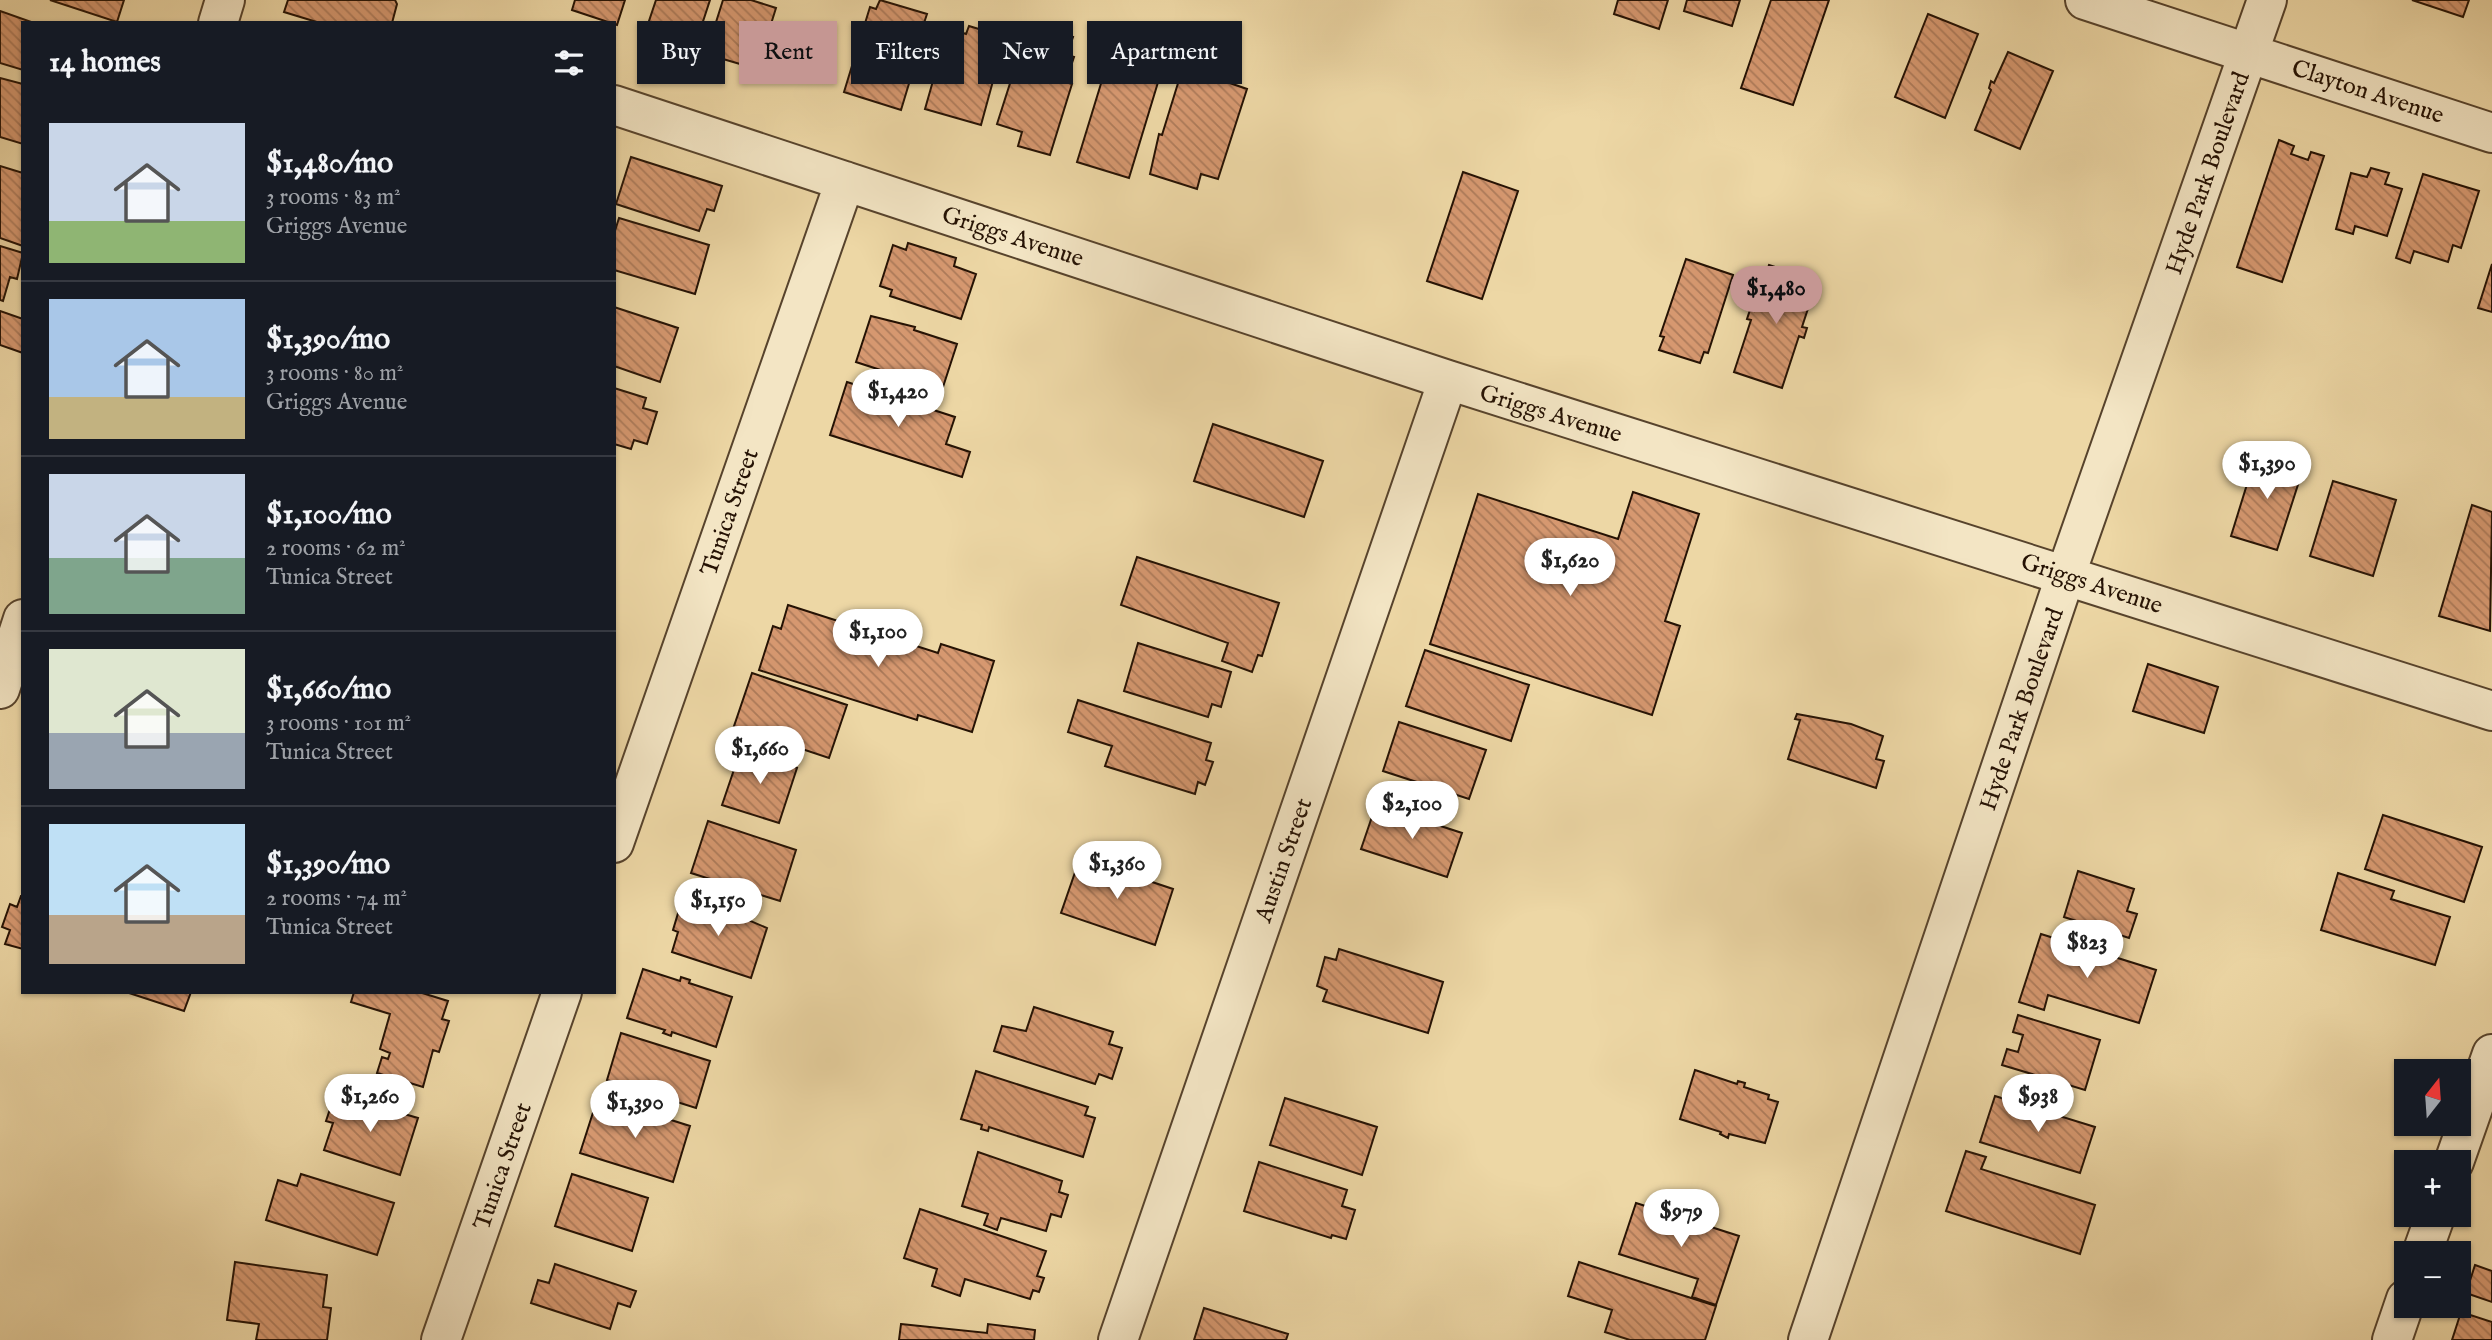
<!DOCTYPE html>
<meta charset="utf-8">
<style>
:root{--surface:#171b24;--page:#242831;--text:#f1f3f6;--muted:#9ea1a6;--line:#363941;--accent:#c59692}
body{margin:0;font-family:"IM FELL English",serif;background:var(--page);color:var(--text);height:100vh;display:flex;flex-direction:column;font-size:26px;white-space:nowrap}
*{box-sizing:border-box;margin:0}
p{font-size:23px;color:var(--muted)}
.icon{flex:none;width:38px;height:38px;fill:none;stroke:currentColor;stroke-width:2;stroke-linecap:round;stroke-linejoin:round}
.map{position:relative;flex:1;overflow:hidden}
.panel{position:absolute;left:21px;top:21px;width:595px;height:973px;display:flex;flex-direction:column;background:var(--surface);border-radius:0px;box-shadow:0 2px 5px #0004}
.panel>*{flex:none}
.top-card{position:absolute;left:637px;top:21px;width:665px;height:63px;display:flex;gap:14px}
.needle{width:46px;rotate:17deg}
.fabs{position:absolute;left:2394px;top:1059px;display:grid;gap:14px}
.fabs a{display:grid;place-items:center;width:77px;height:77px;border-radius:0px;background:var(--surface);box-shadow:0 2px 5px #0004;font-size:35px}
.price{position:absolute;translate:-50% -60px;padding:0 16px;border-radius:24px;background:#fff;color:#222;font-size:23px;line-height:46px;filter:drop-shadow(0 2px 4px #0008)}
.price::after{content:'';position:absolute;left:50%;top:42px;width:21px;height:16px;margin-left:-10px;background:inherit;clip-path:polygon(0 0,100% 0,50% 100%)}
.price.active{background:var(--accent);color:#111}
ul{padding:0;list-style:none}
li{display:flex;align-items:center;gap:21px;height:175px;padding:0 28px}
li+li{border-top:2px solid var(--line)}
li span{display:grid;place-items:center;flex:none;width:196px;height:140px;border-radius:0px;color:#555}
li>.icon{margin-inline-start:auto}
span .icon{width:84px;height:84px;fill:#fffc;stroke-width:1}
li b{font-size:30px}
h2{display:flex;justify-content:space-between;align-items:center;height:84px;padding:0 28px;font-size:30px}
.tag{padding:0 24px;border-radius:0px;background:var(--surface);box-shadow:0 2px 5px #0004;font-size:24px;line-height:63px}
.tag.active{background:var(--accent);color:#111}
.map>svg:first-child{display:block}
.building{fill:url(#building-back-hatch);stroke:#251204;stroke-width:2}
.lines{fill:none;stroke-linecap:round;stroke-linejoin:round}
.minor-casing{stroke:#57432c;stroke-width:42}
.minor{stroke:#f3e5c4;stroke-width:38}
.labels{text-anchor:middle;stroke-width:6;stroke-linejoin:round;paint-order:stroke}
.street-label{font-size:24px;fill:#251204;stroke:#f3e5c4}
</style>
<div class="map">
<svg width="2492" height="1340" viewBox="0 0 2492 1340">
<defs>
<pattern id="building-back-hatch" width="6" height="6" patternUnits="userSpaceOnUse" patternTransform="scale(1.75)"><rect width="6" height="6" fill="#d69870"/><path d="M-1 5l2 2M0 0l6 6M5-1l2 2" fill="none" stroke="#ad7b5a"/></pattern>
</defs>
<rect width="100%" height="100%" fill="#edd7a5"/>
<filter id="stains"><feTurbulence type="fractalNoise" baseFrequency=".00286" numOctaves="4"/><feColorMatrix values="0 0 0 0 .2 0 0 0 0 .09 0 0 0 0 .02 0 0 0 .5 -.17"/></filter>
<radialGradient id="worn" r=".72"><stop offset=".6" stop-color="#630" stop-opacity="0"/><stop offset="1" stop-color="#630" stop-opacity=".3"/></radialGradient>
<!-- building -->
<path class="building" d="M50,0h74l-7,22z
M288,0h107l2,4 -5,19h-72l-36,-11z
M575,0h50l-8,25 -45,-15z
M656,0h54l-16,49 -48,-19z
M723,0h28l25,8 -19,61 -51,-15z
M880,0l47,14 -3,9 3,1 -26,86 -57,-18 26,-85 6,2z
M1618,0h50l-9,29 -45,-15z
M1687,0h53l-8,26 -48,-15z
M1771,0h58l-36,105 -52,-17z
M2412,0h57l-6,17z
M0,11l34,12h-11v47l-23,-7z
M1928,14l50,20 -33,84 -50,-21z
M1029,24l44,13 -6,18 7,2 -6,18 -7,-2 -2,7 13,4 -22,71 -32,-9 4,-14 -25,-8z
M969,26l36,11 -24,88 -56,-16 23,-81 18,6z
M2008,52l45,19 -33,78 -45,-19 16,-40 -2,-2 2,-7 3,2z
M1107,64l52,15 -30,99 -52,-16z
M1183,67l64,22 -29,90 -17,-5 -4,15 -47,-15 9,-40 3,1z
M0,78l23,6v60l-23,-7z
M2279,140l15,6 -3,8 17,6 3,-8 13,4 -42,126 -45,-15z
M631,157l91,29 -8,25 -7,-2 -8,22 -83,-27z
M0,166l23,7v73l-23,-8z
M2371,168l18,5 -4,11 17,5 -15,47 -32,-10 -2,8 -17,-5 15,-56 16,4z
M1463,172l55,19 -36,108 -55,-18z
M2423,174l56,17 -18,57 -8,-3 -5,17 -34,-11 -4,12 -14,-5z
M619,218l90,27 -14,49 -81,-24v-36z
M908,243l48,15 -2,8 22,8 -15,45 -71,-23 2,-6 -12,-4 13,-41 13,5z
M0,246l23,7 -6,26 -7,-2 -7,24 -3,-1z
M1686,259l47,16 -25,78 -4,-1 -4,11 -41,-13 5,-13 -4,-1z
M2492,264v48l-14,-4z
M1769,265l48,16 -15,46 5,1 -3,10 -5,-2 -17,52 -48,-16 17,-52 -4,-1 3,-9 4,1z
M614,307l64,21 -18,54 -46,-16z
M0,311l23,8v34l-23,-8z
M871,316l44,11 -1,3 43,14 -15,46 -86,-28z
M847,382l108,35 -9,27 24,8 -8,25 -132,-42z
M614,388l32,10 -3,10 14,4 -10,32 -13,-4 -3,9 -17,-5z
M1213,424l110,37 -19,56 -110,-36z
M2257,452l47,14 -27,84 -46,-14z
M2333,481l63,19 -23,76 -63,-20z
M1633,492l66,22 -34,107 15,5 -28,89 -222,-71 48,-150 140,45z
M2472,505l20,7 -2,119 -51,-15z
M1137,557l142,46 -17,53 -4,-1 -6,17 -30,-11 6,-18 -107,-38z
M788,605l150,48 3,-9 53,17 -22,71 -54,-17 -1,5 -158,-50 14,-44 8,3z
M1138,643l93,29 -10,35 -9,-3 -4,13 -84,-26z
M1425,650l104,35 -18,56 -105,-35z
M2148,664l70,23 -14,46 -71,-22z
M752,673l95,32 -18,53 -57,-19 -4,12 -38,-13z
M1078,700l133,43 -5,17 7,2 -8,23 -7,-3 -3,12 -90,-28 7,-20 -44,-14z
M1797,714l54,10 32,12 -7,23 8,2 -8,27 -88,-29 12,-39 -5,-1z
M1399,722l87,28 -17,49 -86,-28z
M741,749l56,19 -18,55 -57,-18z
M1376,805l86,28 -15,44 -86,-28z
M2383,815l99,32 -18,55 -99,-33z
M708,821l88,29 -16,51 -89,-28z
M1080,858l93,31 -18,56 -94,-32z
M2078,871l56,18 -7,22 10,3 -8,24 -65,-21z
M2338,873l56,18 -3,8 59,18 -15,48 -114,-35z
M21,896h2v53l-18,-5 5,-14 -8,-3 8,-23 7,3z
M682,900l37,12 1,-4 47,20 -16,50 -79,-26 6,-20 -5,-2z
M2041,934l115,36 -17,53 -91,-28 -4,15 -25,-8z
M1339,949l104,33 -15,51 -105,-32 4,-11 -10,-4 8,-29 11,3z
M643,969l37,12 1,-4 9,3 -1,3 43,14 -16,50 -44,-15 -1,4 -8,-3 2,-3 -38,-12z
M126,992h65l-7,19z
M354,992h65l29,9 -6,18 7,2 -10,31 -6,-2 -10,37 -46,-14 5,-16 6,2 2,-6 -10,-4 10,-35 -39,-12z
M1034,1007l79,25 -4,12 13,4 -10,31 -13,-5 -4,10 -101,-33 8,-25 24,5z
M2018,1015l82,25 -15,50 -83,-25 5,-16 11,3 5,-17 -10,-3z
M621,1033l89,28 -14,47 -89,-28z
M1695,1070l42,14 1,-3 7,2 -1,4 25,8 -1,4 10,3 -13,41 -36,-9 -1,4 -8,-4 1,-2 -41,-13z
M976,1071l112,36 -3,8 10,3 -12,39 -94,-30 -1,4 -7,-2 1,-4 -21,-6z
M335,1094l83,24 -18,57 -76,-25 9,-27 -7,-2z
M1995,1096l100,31 -15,46 -100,-31z
M598,1097l92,29 -17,56 -93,-29z
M1285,1098l92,29 -15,48 -92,-30z
M1966,1151l20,6 -5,12 114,36 -15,49 -134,-43z
M978,1152l84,29 -3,11 9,3 -7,22 -10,-3 -5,17 -45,-13 -4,12 -13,-5 4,-11 -26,-8z
M1259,1162l88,28 -5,16 13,4 -9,29 -14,-4 -1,3 -87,-27z
M301,1174l93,29 -17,52 -111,-35 12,-40 19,6z
M572,1174l76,24 -16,53 -77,-25z
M1636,1203l103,33 -23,69 -24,-8 6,-18 -79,-25z
M920,1209l126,42 -9,25 7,2 -5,14 -6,-2 -3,9 -65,-20 -5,17 -28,-10 5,-17 -33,-11z
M235,1262l92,13 -4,32 8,1 -4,32h-71l3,-16 -32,-4z
M1579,1262l137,44 -11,34h-75l-25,-8 7,-22 -44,-14z
M555,1264l81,27 -6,16 -12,-4 -8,26 -79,-26 7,-23 11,3z
M2475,1265l17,6v31l-26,-9z
M1204,1308l84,26 -2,6h-92z
M2461,1312l31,10v18h-40z
M901,1324l86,9 1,-9 47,6 -1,10h-135z"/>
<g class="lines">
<defs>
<path id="minor" d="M2085,0l407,133
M218,23l7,-23
M614,105l834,275 1044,331
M0,689l23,-70
M614,843l231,-662
M2454,1162l38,-108
M2422,1253l14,-39
M441,1340l121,-348
M1118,1340l330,-960
M1808,1340l258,-766 201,-574
M2392,1340l14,-41"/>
</defs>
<!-- minor casing -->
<use href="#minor" class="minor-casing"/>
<!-- minor -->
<use href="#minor" class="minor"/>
</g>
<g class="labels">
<!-- street labels -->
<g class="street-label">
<text transform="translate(2368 91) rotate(18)" y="8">Clayton Avenue</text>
<text transform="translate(2207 173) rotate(-71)" y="8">Hyde Park Boulevard</text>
<text transform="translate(1013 236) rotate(18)" y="8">Griggs Avenue</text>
<text transform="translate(1551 413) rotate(17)" y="8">Griggs Avenue</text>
<text transform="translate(729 512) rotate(-71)" y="8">Tunica Street</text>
<text transform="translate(2092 583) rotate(18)" y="8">Griggs Avenue</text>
<text transform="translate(2021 709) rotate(-71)" y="8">Hyde Park Boulevard</text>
<text transform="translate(1283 860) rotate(-71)" y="8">Austin Street</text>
<text transform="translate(502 1166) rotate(-71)" y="8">Tunica Street</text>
</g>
</g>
<rect width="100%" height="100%" filter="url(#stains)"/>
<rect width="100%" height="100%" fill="url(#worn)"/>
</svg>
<div class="fabs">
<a><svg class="needle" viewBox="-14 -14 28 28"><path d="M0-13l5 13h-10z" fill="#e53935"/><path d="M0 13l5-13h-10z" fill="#9ea1a6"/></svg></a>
<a>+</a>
<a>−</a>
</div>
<b class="price active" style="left:1776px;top:326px">$1,480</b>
<b class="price" style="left:898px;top:429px">$1,420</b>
<b class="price" style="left:2267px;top:501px">$1,390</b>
<b class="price" style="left:1570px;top:598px">$1,620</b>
<b class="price" style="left:878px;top:669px">$1,100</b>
<b class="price" style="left:760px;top:786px">$1,660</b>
<b class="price" style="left:1412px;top:841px">$2,100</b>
<b class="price" style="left:1117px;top:901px">$1,360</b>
<b class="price" style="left:718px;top:938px">$1,150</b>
<b class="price" style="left:2087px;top:980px">$823</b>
<b class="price" style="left:370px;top:1134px">$1,260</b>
<b class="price" style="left:2038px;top:1134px">$938</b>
<b class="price" style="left:635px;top:1140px">$1,390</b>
<b class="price" style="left:1681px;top:1249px">$979</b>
<div class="top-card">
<a class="tag">Buy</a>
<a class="tag active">Rent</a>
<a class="tag">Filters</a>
<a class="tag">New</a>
<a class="tag">Apartment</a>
</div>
<section class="panel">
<h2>14 homes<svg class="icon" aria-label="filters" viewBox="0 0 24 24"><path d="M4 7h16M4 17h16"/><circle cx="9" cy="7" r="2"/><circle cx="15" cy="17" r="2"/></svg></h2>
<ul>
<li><span style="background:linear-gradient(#c9d6e8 70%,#8fb573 0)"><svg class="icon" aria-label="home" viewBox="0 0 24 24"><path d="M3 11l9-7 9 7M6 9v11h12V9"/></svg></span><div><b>$1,480/mo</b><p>3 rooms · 83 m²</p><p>Griggs Avenue</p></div></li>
<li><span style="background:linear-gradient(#a9c7e8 70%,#c2b280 0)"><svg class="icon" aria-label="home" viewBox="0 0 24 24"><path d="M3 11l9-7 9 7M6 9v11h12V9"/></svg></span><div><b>$1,390/mo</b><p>3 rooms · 80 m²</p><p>Griggs Avenue</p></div></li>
<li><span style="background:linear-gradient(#c9d6e8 60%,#7fa58c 0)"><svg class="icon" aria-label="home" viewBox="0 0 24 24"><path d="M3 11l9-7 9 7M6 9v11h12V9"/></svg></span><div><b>$1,100/mo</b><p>2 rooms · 62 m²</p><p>Tunica Street</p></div></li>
<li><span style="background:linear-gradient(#dfe7d0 60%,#9aa5b1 0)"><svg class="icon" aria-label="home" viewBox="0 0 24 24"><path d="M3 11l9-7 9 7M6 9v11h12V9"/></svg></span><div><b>$1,660/mo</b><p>3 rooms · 101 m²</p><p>Tunica Street</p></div></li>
<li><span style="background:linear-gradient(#bfe0f5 65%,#b9a48a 0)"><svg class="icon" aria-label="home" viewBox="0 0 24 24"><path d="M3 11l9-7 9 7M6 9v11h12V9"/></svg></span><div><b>$1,390/mo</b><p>2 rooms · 74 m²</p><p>Tunica Street</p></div></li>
</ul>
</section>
</div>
